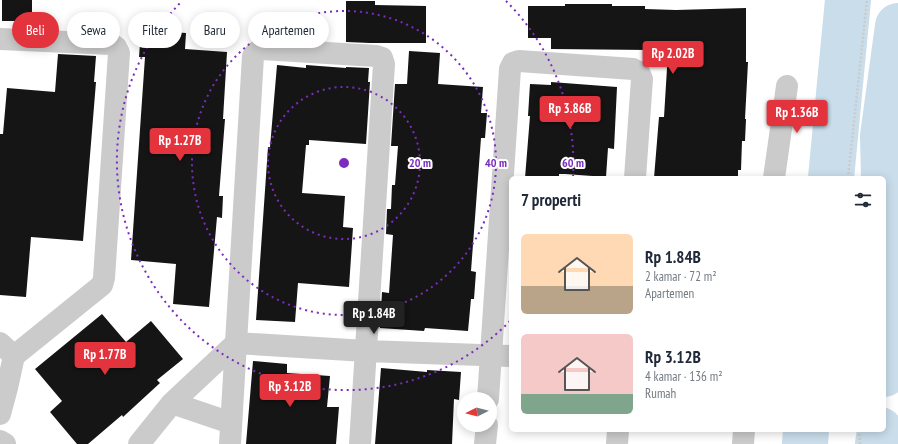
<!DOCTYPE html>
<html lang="id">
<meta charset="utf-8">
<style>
:root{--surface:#fff;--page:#f6f6f7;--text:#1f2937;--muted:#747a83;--accent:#e3333d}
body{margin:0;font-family:"PT Sans Narrow",sans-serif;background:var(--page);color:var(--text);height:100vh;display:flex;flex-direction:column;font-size:15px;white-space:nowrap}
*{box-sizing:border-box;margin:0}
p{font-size:13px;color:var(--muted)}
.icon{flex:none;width:22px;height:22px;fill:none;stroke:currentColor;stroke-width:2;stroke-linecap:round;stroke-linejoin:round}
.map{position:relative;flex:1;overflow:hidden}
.drawer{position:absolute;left:509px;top:176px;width:377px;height:256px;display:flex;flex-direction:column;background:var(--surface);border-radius:6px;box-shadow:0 2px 10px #0003}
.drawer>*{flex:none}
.hud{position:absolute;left:12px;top:12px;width:380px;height:36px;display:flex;gap:8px}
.needle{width:26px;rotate:264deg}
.tools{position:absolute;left:457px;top:392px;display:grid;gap:8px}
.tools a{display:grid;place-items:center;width:40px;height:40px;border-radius:50%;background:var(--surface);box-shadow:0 2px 10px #0003;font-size:20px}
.price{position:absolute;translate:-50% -34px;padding:0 9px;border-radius:4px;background:var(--accent);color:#fff;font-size:13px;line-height:26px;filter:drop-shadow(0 1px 2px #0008)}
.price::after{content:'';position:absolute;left:50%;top:24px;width:12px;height:9px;margin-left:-6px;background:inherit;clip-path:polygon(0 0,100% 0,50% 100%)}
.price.selected{background:#222;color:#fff}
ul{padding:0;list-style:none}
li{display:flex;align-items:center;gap:12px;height:100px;padding:0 12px}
li span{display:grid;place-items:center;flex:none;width:112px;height:80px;border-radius:6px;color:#555}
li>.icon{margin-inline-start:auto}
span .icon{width:48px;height:48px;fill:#fffc;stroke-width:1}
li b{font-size:17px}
h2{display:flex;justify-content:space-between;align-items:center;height:48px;padding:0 12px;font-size:17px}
.tag{padding:0 14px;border-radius:18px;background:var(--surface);box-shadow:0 2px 10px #0003;font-size:14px;line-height:36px}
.tag.selected{background:var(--accent);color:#fff}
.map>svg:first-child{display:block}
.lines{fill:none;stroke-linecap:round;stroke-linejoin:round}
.river{stroke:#c9ddeb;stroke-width:46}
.building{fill:#151515}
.path{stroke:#cbcbcb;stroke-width:2.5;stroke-dasharray:2 2;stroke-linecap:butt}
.street{stroke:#cbcbcb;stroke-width:22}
.ring{fill:none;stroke:#7b2cbf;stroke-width:2;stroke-dasharray:2 4}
.centre{fill:#7b2cbf;stroke:#fff;stroke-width:2}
.ring-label{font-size:12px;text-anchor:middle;font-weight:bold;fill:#7b2cbf;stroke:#fff;stroke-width:4;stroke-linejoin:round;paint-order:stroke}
</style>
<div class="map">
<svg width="898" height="444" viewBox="0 0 898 444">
<rect width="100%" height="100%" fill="#fff"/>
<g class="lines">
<!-- river -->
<path class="river" d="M831,178l17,-178
M884,178l-1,-42 15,-110
M884,184l4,145 -4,45
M805,444l1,-14
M878,444l2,-14"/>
</g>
<!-- building -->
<path class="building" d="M2,0h30v21h-30z
M346,1h29v4l51,1v37h-56l-24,-1z
M565,4h47v2h33v3l31,1 70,-2v54h2l-3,57h1l-1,22h-3l-1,29h-3v8h-84l5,-61h5l4,-65h-18v-2l-99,-1v-11h-23v-32h37z
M141,30l45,3 -1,16 42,3 -4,67h2l-6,77h4l-1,22 -5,-1 -8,90 -36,-3 3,-40 -45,-4 14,-203h-6z
M409,51l31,2 -2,31 45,3 -2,26h6l-2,25h-4l-10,133 5,1 -2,27h-3l-3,32 -43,-3 -1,3 -44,-3 2,-36 7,1 4,-58 -7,-1 1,-25h4l1,-24h3l3,-39h-7l4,-62h12z
M58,54l38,2 -2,26h2l-13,159 -52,-4 -5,60 -26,-2v-161h3l4,-46 48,4z
M277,65l29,3v-3l40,3v-1l23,1 -1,14h2l-4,62 -57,-4v5h-3l-4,48 43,3 -2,31 10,1 -4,59 -51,-4 -3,39 -39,-2 12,-173h2z
M551,82l66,5 -3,62 -6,-1 -2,29 -41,-3h-6v4h-34l5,-62h-2l2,-32 21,1z
M102,314l24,28 25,-21 32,38 -26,21 3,3 -37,34 -1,-2 -34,29h-11l-27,-32 12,-11 -27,-32z
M253,361l34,3v9l43,3 -3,31h12l-3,37h-90z
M381,368l46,4v-2l34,2 -2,28 -5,-1 -2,45h-77z"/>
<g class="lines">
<!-- path -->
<path class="path" d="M848,178l19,-178
M859,430l1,14"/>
<!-- street -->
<path class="street" d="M0,39l111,5 5,3 3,6 -15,225 -2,7 -88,71 -7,32 -7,26
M774,178l13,-92
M0,343l14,13
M488,399l22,-330 3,-6 6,-2 114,8 6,3 3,7 -7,99
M172,403l59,20
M0,441l5,3
M139,444l33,-41 64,-60 130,8 145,5
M230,444l23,-388 3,-4 6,-3 114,7 6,2 2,6 -24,380
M485,444l2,-19
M617,444l1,-14
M743,444l1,-14"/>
</g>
<!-- distance rings -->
<g class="ring">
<circle cx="344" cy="163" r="76"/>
<circle cx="344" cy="163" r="152"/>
<path d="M510 321A229 229 0 1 1 182 1M506 1A229 229 0 0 1 573 177"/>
</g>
<circle cx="344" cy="163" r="6" class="centre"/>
<g class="ring-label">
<text x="420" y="167">20 m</text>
<text x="496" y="167">40 m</text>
<text x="573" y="167">60 m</text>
</g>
</svg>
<div class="tools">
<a><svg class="needle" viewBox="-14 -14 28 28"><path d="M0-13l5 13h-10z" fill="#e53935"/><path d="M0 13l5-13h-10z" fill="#747a83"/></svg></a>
</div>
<b class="price" style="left:673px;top:75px">Rp 2.02B</b>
<b class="price" style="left:570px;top:130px">Rp 3.86B</b>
<b class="price" style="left:797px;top:134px">Rp 1.36B</b>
<b class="price" style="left:180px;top:162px">Rp 1.27B</b>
<b class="price selected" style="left:374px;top:335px">Rp 1.84B</b>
<b class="price" style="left:105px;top:376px">Rp 1.77B</b>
<b class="price" style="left:290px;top:408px">Rp 3.12B</b>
<div class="hud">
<a class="tag selected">Beli</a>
<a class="tag">Sewa</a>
<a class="tag">Filter</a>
<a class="tag">Baru</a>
<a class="tag">Apartemen</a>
</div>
<section class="drawer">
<h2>7 properti<svg class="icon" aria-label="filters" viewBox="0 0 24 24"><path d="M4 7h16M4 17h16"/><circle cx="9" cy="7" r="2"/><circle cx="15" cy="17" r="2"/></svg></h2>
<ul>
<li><span style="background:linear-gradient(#ffd9b3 65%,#b9a48a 0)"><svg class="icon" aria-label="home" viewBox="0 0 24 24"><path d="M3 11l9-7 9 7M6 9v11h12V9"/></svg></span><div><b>Rp 1.84B</b><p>2 kamar · 72 m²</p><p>Apartemen</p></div></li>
<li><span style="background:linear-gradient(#f6c9c9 75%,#7fa58c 0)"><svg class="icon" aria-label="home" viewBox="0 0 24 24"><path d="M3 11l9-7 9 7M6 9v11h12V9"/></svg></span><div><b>Rp 3.12B</b><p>4 kamar · 136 m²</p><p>Rumah</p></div></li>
</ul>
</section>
</div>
